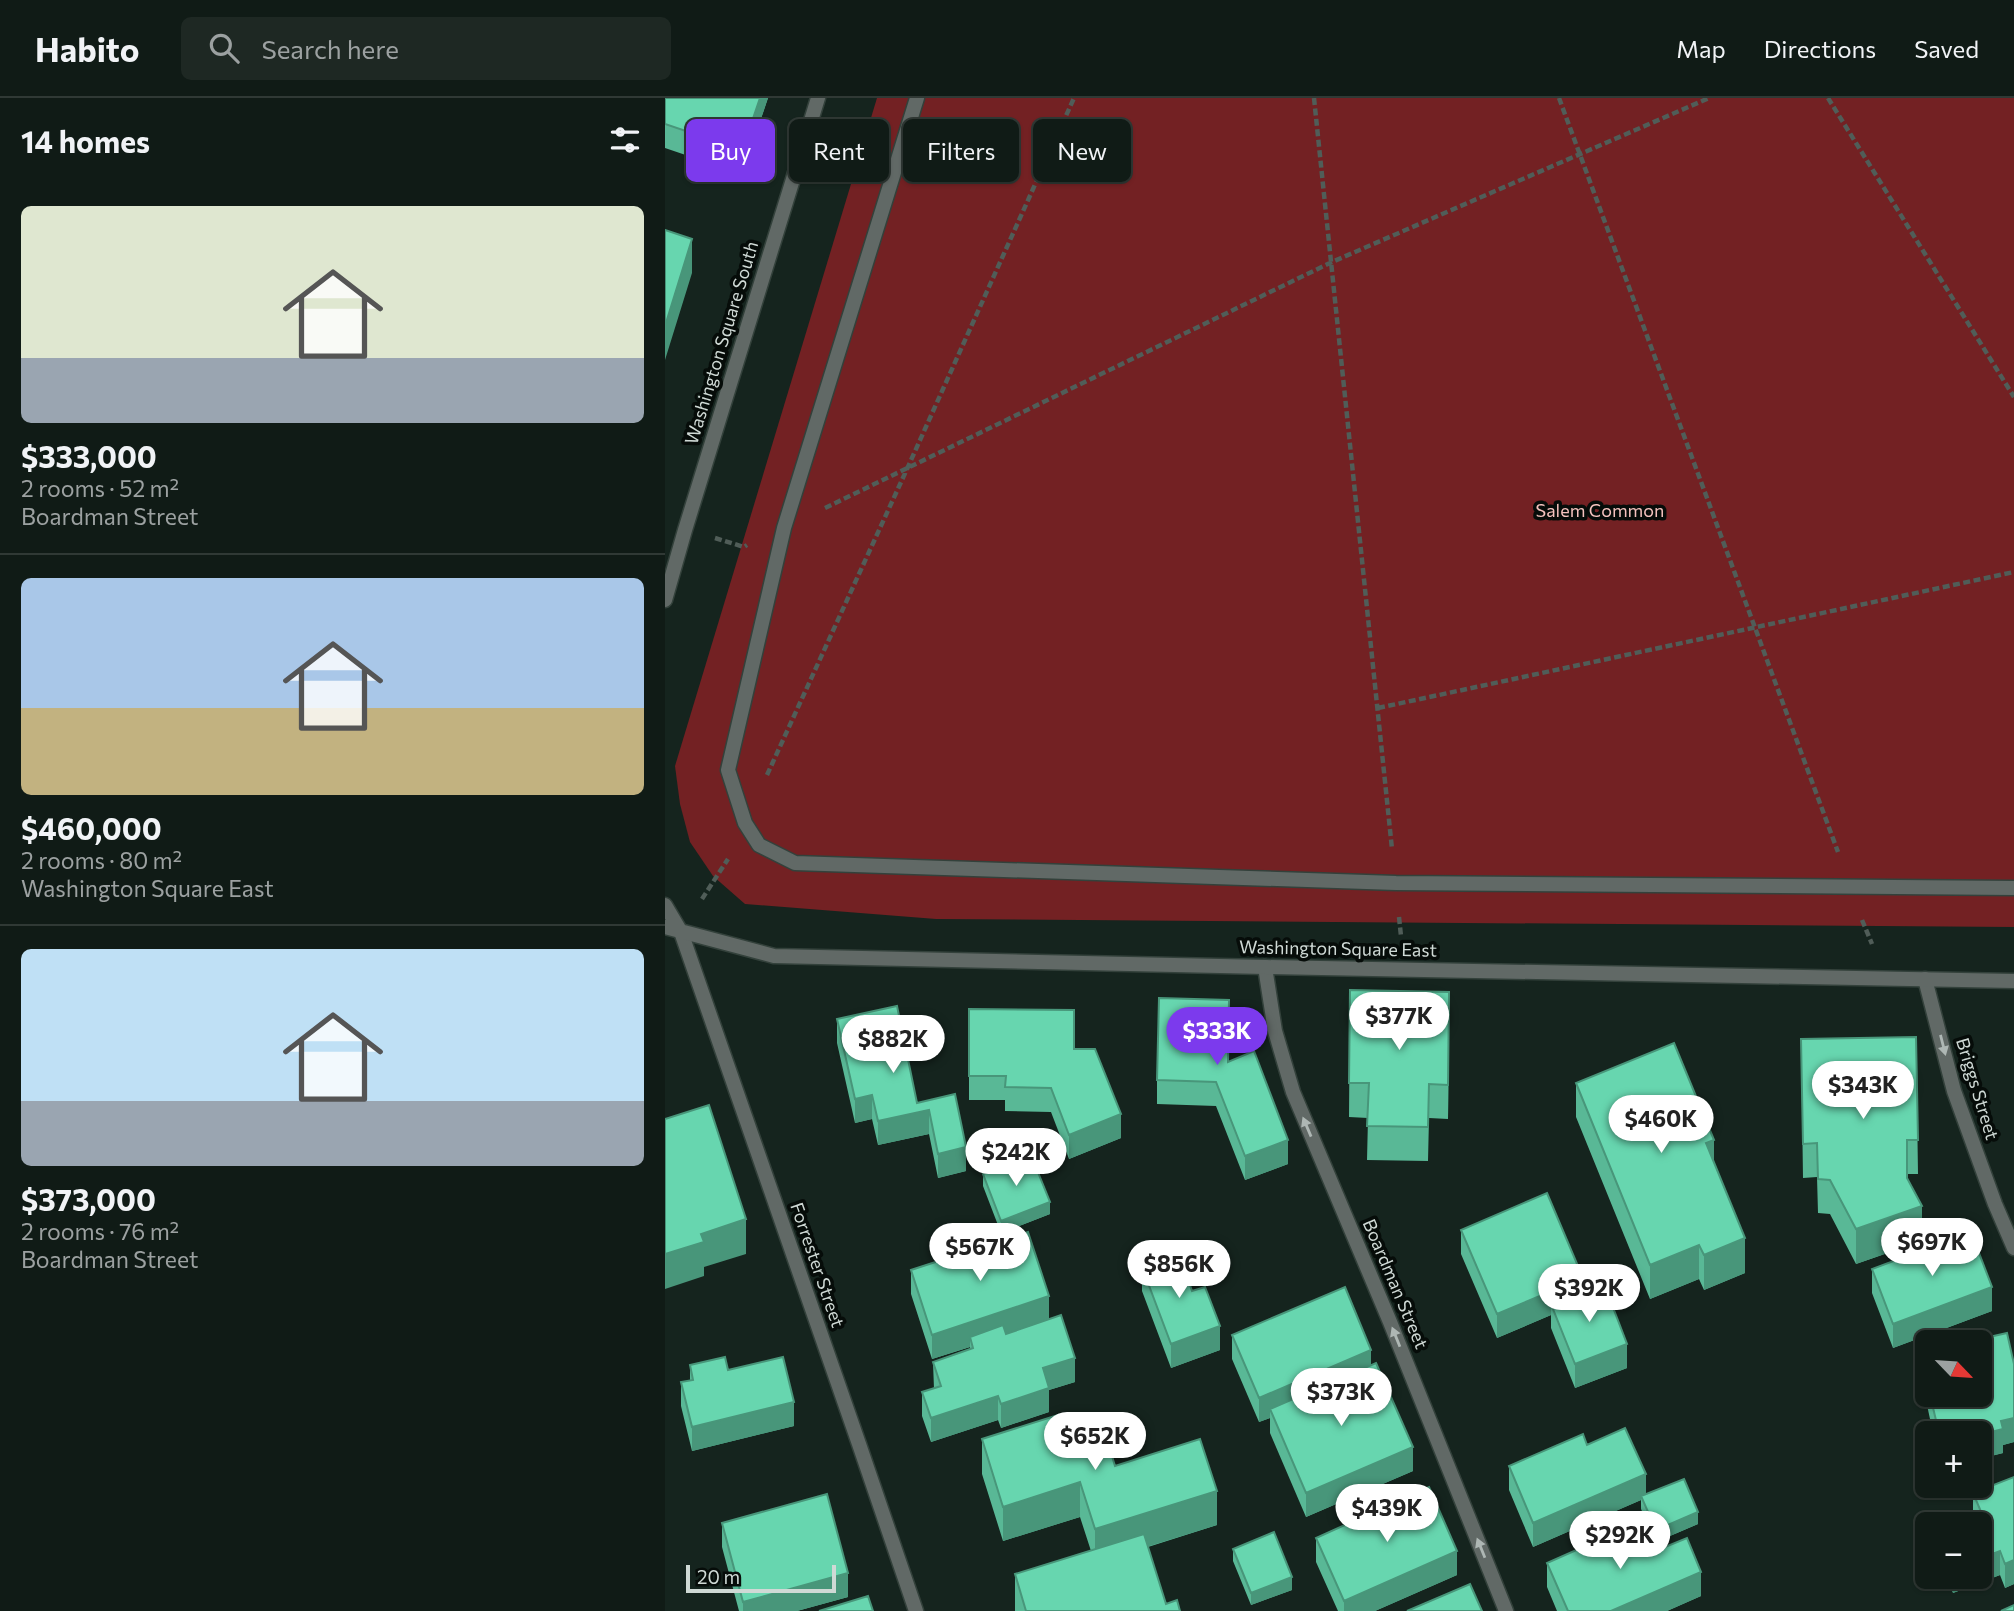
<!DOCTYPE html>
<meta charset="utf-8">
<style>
:root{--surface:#101b16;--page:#1e2823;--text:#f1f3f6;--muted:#9ca1a1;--line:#303935;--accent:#7c3aed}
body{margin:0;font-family:Commissioner,sans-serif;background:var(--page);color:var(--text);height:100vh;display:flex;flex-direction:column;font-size:26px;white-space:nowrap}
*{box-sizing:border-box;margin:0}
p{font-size:23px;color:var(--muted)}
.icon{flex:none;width:38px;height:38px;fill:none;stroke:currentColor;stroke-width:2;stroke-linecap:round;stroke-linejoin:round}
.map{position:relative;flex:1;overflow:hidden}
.side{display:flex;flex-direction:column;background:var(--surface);width:665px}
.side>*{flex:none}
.hud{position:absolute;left:21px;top:21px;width:665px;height:63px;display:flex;gap:14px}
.needle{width:46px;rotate:115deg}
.buttons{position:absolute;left:1250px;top:1232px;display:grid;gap:14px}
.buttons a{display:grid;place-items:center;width:77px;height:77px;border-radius:10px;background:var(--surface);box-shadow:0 2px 5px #0004,0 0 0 2px var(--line);font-size:35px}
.scale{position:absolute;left:21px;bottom:18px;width:150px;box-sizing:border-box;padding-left:7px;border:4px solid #cfd9d5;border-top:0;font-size:19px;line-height:24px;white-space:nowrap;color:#cfd9d5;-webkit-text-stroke:5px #060c09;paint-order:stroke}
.price{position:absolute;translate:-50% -60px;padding:0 16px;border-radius:24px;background:#fff;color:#222;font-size:23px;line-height:46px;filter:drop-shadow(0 2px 4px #0008)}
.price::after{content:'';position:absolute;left:50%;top:42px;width:21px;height:16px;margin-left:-10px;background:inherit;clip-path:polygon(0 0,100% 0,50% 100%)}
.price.on{background:var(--accent);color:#fff}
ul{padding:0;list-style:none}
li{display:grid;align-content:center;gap:14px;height:371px;padding:0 21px}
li+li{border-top:2px solid var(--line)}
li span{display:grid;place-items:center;height:217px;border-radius:10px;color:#555}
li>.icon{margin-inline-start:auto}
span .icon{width:126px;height:126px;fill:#fffc;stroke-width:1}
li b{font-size:30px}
h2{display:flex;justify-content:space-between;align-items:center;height:84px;padding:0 21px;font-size:30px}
.tag{padding:0 24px;border-radius:10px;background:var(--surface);box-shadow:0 2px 5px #0004,0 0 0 2px var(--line);font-size:24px;line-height:63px}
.tag.on{background:var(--accent);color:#fff}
header{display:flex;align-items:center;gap:42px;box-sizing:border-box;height:98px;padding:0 35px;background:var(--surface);border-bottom:2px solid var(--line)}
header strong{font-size:33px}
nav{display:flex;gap:38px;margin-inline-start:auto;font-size:24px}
.search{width:490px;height:63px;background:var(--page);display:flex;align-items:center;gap:18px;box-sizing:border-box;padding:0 24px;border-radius:10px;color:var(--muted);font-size:26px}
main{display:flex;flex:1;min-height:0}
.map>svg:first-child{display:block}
.green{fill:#732123}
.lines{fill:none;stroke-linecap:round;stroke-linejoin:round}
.service-casing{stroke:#33413b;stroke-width:17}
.minor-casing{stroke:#33413b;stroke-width:17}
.tertiary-casing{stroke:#33413b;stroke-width:17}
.path{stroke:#505d58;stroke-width:4.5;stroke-dasharray:7 3.5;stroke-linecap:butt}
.service{stroke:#616966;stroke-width:14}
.minor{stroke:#616966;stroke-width:14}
.tertiary{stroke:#616966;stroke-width:14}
.wall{fill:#59b896}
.shaded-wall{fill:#48967a}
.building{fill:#67d6af;stroke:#48967a;stroke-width:2}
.oneway{fill:#aeb7b4}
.labels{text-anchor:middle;stroke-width:7;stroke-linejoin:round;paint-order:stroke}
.street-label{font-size:18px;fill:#cfd9d5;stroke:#060c09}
.park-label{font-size:18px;fill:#f5c2be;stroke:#060c09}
</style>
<header>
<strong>Habito</strong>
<div class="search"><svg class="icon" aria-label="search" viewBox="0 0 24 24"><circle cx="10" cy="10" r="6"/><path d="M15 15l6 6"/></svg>Search here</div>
<nav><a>Map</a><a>Directions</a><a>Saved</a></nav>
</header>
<main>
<section class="side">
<h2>14 homes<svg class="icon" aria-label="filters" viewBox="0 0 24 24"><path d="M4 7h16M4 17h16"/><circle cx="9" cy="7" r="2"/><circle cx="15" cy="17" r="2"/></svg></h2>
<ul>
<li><span style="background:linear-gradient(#dfe7d0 70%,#9aa5b1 0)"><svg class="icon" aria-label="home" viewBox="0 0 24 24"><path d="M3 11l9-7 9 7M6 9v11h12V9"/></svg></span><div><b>$333,000</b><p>2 rooms · 52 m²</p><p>Boardman Street</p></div></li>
<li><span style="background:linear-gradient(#a9c7e8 60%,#c2b280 0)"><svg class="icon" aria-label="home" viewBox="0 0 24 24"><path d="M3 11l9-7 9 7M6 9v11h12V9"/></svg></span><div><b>$460,000</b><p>2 rooms · 80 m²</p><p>Washington Square East</p></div></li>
<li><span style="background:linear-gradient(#bfe0f5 70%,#9aa5b1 0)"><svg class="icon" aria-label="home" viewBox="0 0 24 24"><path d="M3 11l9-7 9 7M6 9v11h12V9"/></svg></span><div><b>$373,000</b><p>2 rooms · 76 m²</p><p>Boardman Street</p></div></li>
</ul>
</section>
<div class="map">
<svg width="1349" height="1513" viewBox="0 0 1349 1513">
<rect width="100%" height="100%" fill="#15241e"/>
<!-- green -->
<path class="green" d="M212,0h1137v829l-1078,-8 -191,-15 -32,-28 -23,-34 -10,-38 -5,-38z"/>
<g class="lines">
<defs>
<path id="service" d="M252,0l-133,430 -56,242 17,53 14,22 36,18 601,20 618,5"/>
<path id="minor" d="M16,834l178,512 57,167
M600,869l10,64 18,61 97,230 116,289
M1260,881l29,112 41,113 19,44"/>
<path id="tertiary" d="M0,502l20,-70 133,-432
M0,807l16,27
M0,829l109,29 491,11 749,14"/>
</defs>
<!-- service casing -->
<use href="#service" class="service-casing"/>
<!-- minor casing -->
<use href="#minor" class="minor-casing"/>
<!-- tertiary casing -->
<use href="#tertiary" class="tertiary-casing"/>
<!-- path -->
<path class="path" d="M649,0l78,751
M894,0l279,754
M1163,0l186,299
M160,410l507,-246 377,-164
M50,440l29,9 3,-2
M713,610l636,-136
M102,677l140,-306 167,-371
M37,801l26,-40
M734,819l2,19
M1197,822l10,24"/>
<!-- service -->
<use href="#service" class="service"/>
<!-- minor -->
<use href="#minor" class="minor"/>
<!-- tertiary -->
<use href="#tertiary" class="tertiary"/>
</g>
<!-- wall -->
<path class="wall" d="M0,0h103l-23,68 -22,-7 -2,8 -56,-19z
M685,892l99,36 -1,93 -19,-1 -1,43 -61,-1 1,-42 -19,-1z
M304,911l105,40 47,89 -52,21 -18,-47 -46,-1v-11h-36z
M172,921l80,84 38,-9 11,77 -28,7 -9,-44 -51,11 -6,-26 -17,4 -18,-80z
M1251,939l2,137h-11v4l15,63 -66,23 -26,-50 -12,-1 -1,-36 -14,1 -2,-139z
M564,963l59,103 -43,16 -29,-74 -59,-2v-24z
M911,985l138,79 31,111 -41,17 -5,-11 -49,20 -74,-182z
M318,1076l67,40 -49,19 -18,-47z
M796,1132l122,62 44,76 -52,20 -24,-60v-13l-54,23 -36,-84z
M477,1169l50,24 28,59 -49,18 -29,-77z
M1207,1171l120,42 -99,37 -21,-55z
M246,1172l138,49 26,63 -26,8v22l-48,16 -3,-8 -67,22 -9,-26v-24l12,-3 -1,-27 37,-12v-3l-38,12 -21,-65z
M567,1237l139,30 42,106 -107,46 -36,-84v-15l-11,4 -27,-63z
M1349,1266v78l-11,3v8l-24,6v-26h-46l-9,-42v-24h3v28h52z
M25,1267l38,5 66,56 -102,25 -11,-45v-24l9,-1z
M317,1341l85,6 48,21 102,59 -69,22 18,57 14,7h-165v-37l76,-23 -11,-34 -77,24 -21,-67z
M922,1347l59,50 52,29 -42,18 -15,-33v-9l-108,47 -24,-57v-24z
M1349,1379v107l-9,4 -5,-13 -47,18 -7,-16h33l-6,-60v-24z
M57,1425l126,74 -51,14h-58l-17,-64z
M651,1440l141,37 -82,36h-37l-22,-49z
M568,1451l59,41 -41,15 -18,-44z
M983,1456l53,42 -34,15h-110l-10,-24v-24z"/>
<!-- shaded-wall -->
<path class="shaded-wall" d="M95,0h8l-23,68v-24z
M58,37v24l-2,8v-24z
M27,141v34l-27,87v-34z
M784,894v34l-1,93v-34z
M207,997v24l-17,4v-24z
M264,1012v24l-51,11v-24z
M456,1016v24l-52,21v-24z
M623,1042v24l-43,16v-24z
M1049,1042v34l-8,-31z
M301,1049v24l-28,7v-24z
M385,1104v12l-49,19v-12z
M1257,1108v35l-66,23v-35z
M81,1121v35l-42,13v9l-39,13v-35l36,-20z
M1080,1140v35l-41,17v-35z
M1034,1147v34l-49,20v-34z
M918,1180v24l-32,2v11l-54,23v-24z
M1327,1189v24l-99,37v-24z
M384,1198v24l-77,26 -2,-9v10l-38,12v-24z
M555,1228v24l-49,18v-24z
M962,1246v24l-52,20v-24z
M706,1252v24l-101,35v9l-11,4v-24z
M410,1260v24l-26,8v22l-48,16v-24l42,-36z
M333,1298v24l-67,22v-24z
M129,1304v24l-102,25v-24z
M1349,1320v24l-11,3v8l-24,6v-24l22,-14z
M1302,1330v5h-21z
M748,1349v24l-107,46v-24z
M981,1376v24l-5,-2v4l-108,47v-24z
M415,1384v35l-77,24v-34z
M552,1393v34l-122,38v-34z
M1033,1414v12l-42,18v-12z
M792,1453v24l-82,36h-31v-10z
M1335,1453v24l-47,18v-16h26v-18z
M1349,1462v24l-9,4v-24z
M1036,1474v24l-34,15h-56z
M183,1475v24l-51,14h-54v-9z
M627,1479v13l-41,15v-12z"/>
<!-- building -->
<path class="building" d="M0,0h95l-15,44 -22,-7 -2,8 -56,-19z
M0,132l27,9 -27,87z
M685,892l99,2 -1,93 -19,-1 -1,43 -61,-1 2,-43h-20z
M494,900l70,2 -1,62 26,-11 34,89 -43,16 -29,-74 -59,-2z
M232,908l20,97 38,-9 11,53 -28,7 -9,-44 -51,11 -6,-26 -17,4 -18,-80z
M304,911l105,1v39h21l26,65 -52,21 -18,-47 -46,-1 1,-11h-37z
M1251,939l2,103h-11v38l15,28 -66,23 -26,-49 -12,-1 -1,-36 -14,1 -2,-105z
M1009,945l40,97 -8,3 39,95 -41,17 -5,-10 -49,20 -74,-182z
M44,1007l37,114 -45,15 3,8 -39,12v-135z
M366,1057l19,47 -49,19 -18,-47z
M882,1095l36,85 -86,36 -36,-84z
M363,1134l21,64 -117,39 -21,-65z
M1306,1134l21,55 -99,37 -21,-55z
M514,1155l13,38 13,-4 15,39 -49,18 -29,-77z
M939,1186l23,60 -52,20 -24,-60z
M680,1189l26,63 -112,48 -27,-63z
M396,1217l14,43 -32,10 6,20 -48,16 -3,-8 -67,22 -9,-26 19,-6 -8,-24 40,-14 -3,-11 33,-12 3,9z
M1342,1235l7,31v54l-13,3 2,8 -24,6v-2h-10l-2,-5 -21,5h-7l-9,-38h49v-53h-12z
M60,1259l3,13 55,-13 11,45 -102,25 -11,-45 12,-2 -3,-15z
M711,1265l37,84 -107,46 -36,-84z
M1259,1269h3v14z
M393,1317l9,30 38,-12 10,33 85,-27 17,52 -122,38 -15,-47 -77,25 -21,-68z
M960,1330l21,46 -113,49 -24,-57 74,-32 4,11z
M1349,1379v83l-9,4 -5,-13 -21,8v-35h-23l26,-10 -9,-21z
M1019,1381l14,33 -42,18 -15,-34z
M764,1389l28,64 -113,50 -28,-63z
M162,1396l21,79 -105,29 -21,-79z
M970,1426l13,30 39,-16 14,34 -90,39h-43l-21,-48z
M609,1434l18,45 -41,16 -18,-44z
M479,1436l22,70 11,-4 3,11h-154l-11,-37z
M805,1486l12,27h-75z
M203,1498l5,15h-54z
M1349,1507v6h-13z"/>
<!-- one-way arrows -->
<defs><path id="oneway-solid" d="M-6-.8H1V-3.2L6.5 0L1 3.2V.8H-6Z" transform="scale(1.75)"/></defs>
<g class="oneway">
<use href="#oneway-solid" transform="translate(1278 947) rotate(76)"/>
<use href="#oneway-solid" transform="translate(642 1029) rotate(-113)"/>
<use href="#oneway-solid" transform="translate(731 1239) rotate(-112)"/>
<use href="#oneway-solid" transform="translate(816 1450) rotate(-112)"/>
</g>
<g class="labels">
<!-- street labels -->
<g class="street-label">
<text transform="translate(57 245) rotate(-73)" y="6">Washington Square South</text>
<text transform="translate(673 851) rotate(1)" y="6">Washington Square East</text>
<text transform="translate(1312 991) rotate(73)" y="6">Briggs Street</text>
<text transform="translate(152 1167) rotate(71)" y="6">Forrester Street</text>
<text transform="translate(730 1186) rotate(67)" y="6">Boardman Street</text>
</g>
<!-- park labels -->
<g class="park-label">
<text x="935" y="419">Salem Common</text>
</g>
</g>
</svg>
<div class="buttons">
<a><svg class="needle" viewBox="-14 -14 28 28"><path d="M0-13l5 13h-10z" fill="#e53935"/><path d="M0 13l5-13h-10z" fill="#9ca1a1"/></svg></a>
<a>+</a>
<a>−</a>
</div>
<div class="scale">20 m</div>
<b class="price" style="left:734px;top:954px">$377K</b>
<b class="price on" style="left:552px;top:969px">$333K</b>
<b class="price" style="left:228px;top:977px">$882K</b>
<b class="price" style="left:1198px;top:1023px">$343K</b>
<b class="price" style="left:996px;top:1057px">$460K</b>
<b class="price" style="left:351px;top:1090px">$242K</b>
<b class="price" style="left:1267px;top:1180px">$697K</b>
<b class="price" style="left:315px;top:1185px">$567K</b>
<b class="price" style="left:514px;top:1202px">$856K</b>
<b class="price" style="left:924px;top:1226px">$392K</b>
<b class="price" style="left:676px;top:1330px">$373K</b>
<b class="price" style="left:430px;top:1374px">$652K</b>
<b class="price" style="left:722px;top:1446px">$439K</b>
<b class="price" style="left:955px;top:1473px">$292K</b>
<div class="hud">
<a class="tag on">Buy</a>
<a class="tag">Rent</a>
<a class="tag">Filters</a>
<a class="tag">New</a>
</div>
</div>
</main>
